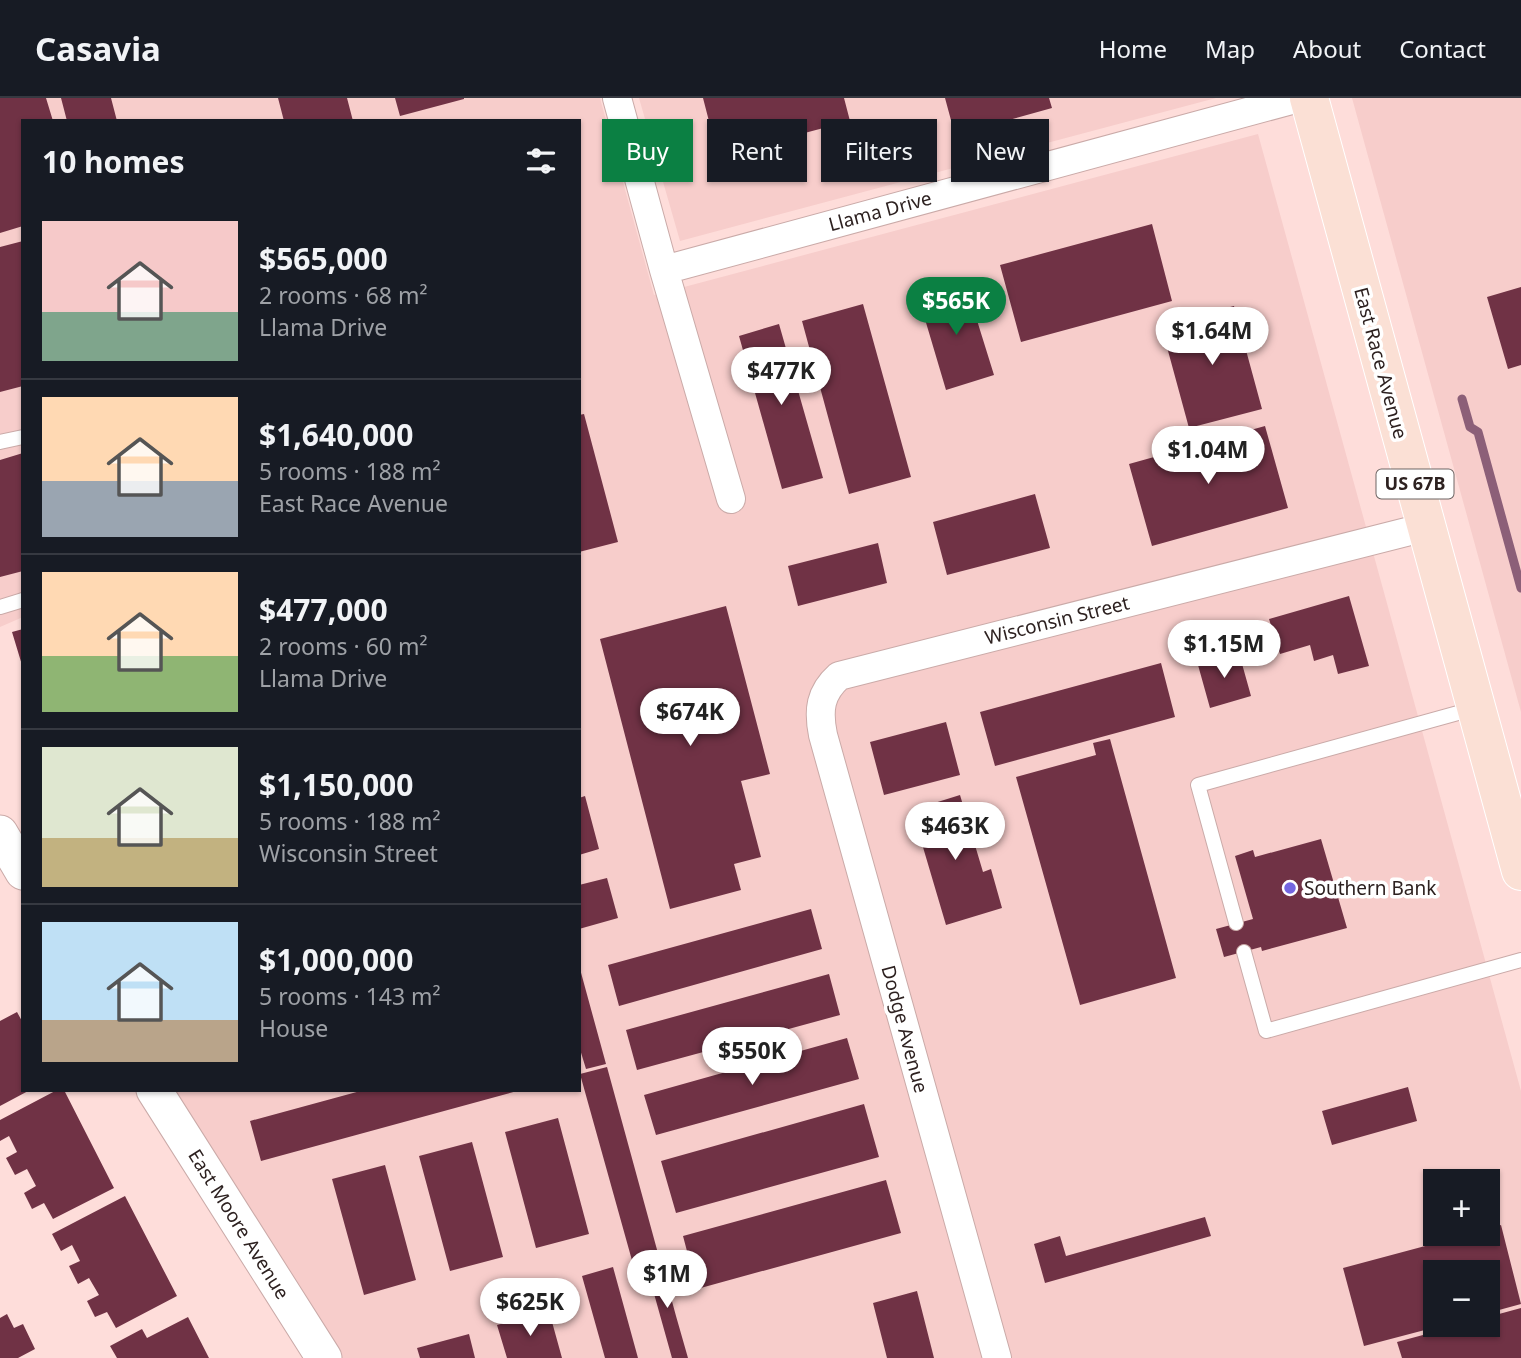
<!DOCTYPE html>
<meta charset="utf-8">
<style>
:root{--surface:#171b24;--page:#20242c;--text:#f1f3f6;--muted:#9ea1a6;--line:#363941;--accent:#0b8043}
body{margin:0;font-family:"Noto Sans",sans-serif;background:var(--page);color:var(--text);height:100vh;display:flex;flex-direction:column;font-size:26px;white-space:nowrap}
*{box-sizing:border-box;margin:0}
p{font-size:23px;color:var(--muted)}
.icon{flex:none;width:38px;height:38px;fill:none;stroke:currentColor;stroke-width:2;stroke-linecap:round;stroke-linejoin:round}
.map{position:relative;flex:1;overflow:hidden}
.details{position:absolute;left:21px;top:21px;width:560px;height:973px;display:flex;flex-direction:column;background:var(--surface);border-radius:0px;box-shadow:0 2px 5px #0004}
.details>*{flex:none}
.hud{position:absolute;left:602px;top:21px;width:665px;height:63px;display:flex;gap:14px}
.buttons{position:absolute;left:1423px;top:1071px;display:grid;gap:14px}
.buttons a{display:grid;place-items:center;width:77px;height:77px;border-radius:0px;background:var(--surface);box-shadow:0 2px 5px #0004;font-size:35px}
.price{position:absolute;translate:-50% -60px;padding:0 16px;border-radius:24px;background:#fff;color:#222;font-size:23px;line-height:46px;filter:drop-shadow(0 2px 4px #0008)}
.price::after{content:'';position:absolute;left:50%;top:42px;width:21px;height:16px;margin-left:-10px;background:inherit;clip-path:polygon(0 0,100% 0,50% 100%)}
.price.current{background:var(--accent);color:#fff}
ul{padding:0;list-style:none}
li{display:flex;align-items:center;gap:21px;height:175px;padding:0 21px}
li+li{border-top:2px solid var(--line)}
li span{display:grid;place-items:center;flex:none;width:196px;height:140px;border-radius:0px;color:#555}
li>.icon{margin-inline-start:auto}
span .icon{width:84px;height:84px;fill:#fffc;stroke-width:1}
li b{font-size:30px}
h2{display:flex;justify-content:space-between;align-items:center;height:84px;padding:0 21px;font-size:30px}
.pill{padding:0 24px;border-radius:0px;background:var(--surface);box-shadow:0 2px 5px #0004;font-size:24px;line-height:63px}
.pill.current{background:var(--accent);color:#fff}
header{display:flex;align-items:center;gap:42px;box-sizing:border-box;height:98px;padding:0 35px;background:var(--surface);border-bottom:2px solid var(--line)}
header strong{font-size:33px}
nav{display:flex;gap:38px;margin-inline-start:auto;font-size:24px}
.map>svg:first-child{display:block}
.built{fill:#f7cdcb;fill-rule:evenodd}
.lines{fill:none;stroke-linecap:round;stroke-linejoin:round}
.stream{stroke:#8c5f78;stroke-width:9}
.building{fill:#703245}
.service-casing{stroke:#caaaa8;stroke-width:16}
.minor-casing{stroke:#caaaa8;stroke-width:30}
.tertiary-casing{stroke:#caaaa8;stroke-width:37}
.primary-casing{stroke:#fff;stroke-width:40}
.service{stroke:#fff;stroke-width:14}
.minor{stroke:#fff;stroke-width:28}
.tertiary{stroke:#fff;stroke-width:35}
.primary{stroke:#fbe0d5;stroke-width:38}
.poi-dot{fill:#7366e0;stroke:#fff;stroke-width:2.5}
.labels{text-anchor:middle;stroke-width:7;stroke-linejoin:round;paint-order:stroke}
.shield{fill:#fff;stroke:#6c6463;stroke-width:2}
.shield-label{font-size:18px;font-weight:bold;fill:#2d2120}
.street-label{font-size:19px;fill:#2d2120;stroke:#fff}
.poi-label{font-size:19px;fill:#2d2120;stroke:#fff;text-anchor:start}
</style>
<header>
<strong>Casavia</strong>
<nav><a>Home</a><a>Map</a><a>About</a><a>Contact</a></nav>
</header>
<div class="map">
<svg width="1521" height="1260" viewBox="0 0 1521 1260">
<rect width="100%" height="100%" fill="#feddda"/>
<!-- built -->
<path class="built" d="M0,0h600l54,197 604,-161 263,957v267h-1182l-166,-268h406v-969h-556v496l-23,10zM1435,1083h53v53h-53zM1435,1174h53v53h-53z
M639,0h577l-536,143z
M1352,0h169v614z"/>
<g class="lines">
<!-- stream -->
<path class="stream" d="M1462,301l8,28 8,5 43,156"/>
</g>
<!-- building -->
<path class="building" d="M0,0h46l7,23h-30v105l-23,7z
M61,0h50l6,23h-50z
M278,0h69l6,23h-69z
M395,0h69v1l-64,17z
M703,0h141l6,23 -132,35z
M945,0h104l3,10 -97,27z
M1152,126l20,77 -151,41 -21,-77z
M23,143v145l-23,6v-145z
M966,187l28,90 -48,15 -27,-91z
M1521,189v78l-13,4 -21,-72z
M863,206l48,173 -62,17 -47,-173z
M1234,208l28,103 -73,19 -28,-103z
M779,226l44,154 -41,11 -43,-153z
M584,316l34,128 -39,10v-137z
M1265,328l23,82 -136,38 -23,-82z
M23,355v118l-23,6v-117z
M1035,396l15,54 -103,27 -14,-53z
M878,445l9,40 -89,23 -10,-40z
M1349,498l20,70 -31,8 -5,-19 -19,6 -4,-16 -30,9 -11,-35z
M726,508l44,168 -29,7 20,76 -27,7 7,26 -71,19 -70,-270z
M23,531v36h-1l-10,-33z
M1239,555l12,43 -41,12 -12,-43z
M1161,565l14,54 -180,49 -15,-54z
M946,624l14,53 -76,20 -14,-53z
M1110,641l66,239 -96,27 -64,-228 80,-22 -3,-12z
M960,697l23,77 8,-3 11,39 -56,17 -34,-115z
M585,698l14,53 -20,6v-57z
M1321,741l26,89 -85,23 -1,-4 -37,10 -8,-28 37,-10 -18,-63 18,-6 2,7z
M607,780l11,40 -39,11v-44z
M811,811l11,40 -203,57 -11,-41z
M580,871l26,95 -20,5 -7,-23z
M829,876l11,41 -203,55 -11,-40z
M17,914l6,11v67h7l-30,16v-85z
M847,940l12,41 -203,56 -12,-40z
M607,969l52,190 -26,7 -53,-190z
M1408,989l9,34 -85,24 -10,-34z
M57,992h7l50,98 -61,31 -9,-16 -12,6 -8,-16 12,-7 -9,-17 -12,6 -9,-17 11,-6 -8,-16 -9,5v-21z
M364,992h153v1l-256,70 -11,-40z
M864,1006l15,53 -203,56 -15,-52z
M558,1020l31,116 -53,14 -31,-116z
M472,1044l31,115 -53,14 -31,-115z
M385,1067l31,115 -52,15 -32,-116z
M886,1082l15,53 -204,56 -14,-53z
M125,1098l52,100 -61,32 -9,-16 -12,5 -8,-16 12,-6 -10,-17 -11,6 -9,-18 11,-5 -8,-16 -11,6 -9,-17z
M1205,1119l6,19 -166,47 -11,-39 26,-8 6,20z
M1501,1127l20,79 -33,9v-41h-53v53l5,1 -76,20 -21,-78 127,-34h18v-5z
M661,1163l15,55 12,42h-16l-26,-93z
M613,1169l25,91h-33l-23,-82z
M917,1193l17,67h-47l-14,-55z
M1521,1210v50h-119l-5,-16 63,-17h28v-8z
M549,1213l13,47h-55l-10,-33z
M7,1216l7,14 9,-4 12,25 -17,9h-18v-40z
M188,1219l21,41h-92l-7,-12 32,-17 5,9z
M469,1236l6,24h-55l-3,-10z"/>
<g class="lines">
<defs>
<path id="service" d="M0,344l23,-5
M0,509l23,-7
M1236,825l-38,-138 278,-77
M1244,854l22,79 255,-71"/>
<path id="minor" d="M617,0l47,172 635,-172
M664,172l67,229
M997,1260l-174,-623c-5,-25 -3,-42 16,-59l587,-149"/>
<path id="tertiary" d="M0,735l23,39
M154,992l170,268"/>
<path id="primary" d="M1309,0l212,773"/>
</defs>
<!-- service casing -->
<use href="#service" class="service-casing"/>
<!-- minor casing -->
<use href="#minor" class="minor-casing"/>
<!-- tertiary casing -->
<use href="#tertiary" class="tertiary-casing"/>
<!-- primary casing -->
<use href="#primary" class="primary-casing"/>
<!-- service -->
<use href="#service" class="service"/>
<!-- minor -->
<use href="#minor" class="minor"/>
<!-- tertiary -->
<use href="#tertiary" class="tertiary"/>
<!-- primary -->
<use href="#primary" class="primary"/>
</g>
<!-- markers -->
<circle class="poi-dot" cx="1290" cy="790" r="7"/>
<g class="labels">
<!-- shield labels -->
<rect class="shield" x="1376.5" y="371.5" width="77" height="29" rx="5"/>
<g class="shield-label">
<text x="1415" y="392">US 67B</text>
</g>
<!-- street labels -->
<g class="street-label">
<text transform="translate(880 113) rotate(-15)" y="7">Llama Drive</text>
<text transform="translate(1381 265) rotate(75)" y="7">East Race Avenue</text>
<text transform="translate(1057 522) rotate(-14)" y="7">Wisconsin Street</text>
<text transform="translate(905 931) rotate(75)" y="7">Dodge Avenue</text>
<text transform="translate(239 1126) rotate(58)" y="7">East Moore Avenue</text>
</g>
<!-- poi labels -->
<g class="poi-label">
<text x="1304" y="797">Southern Bank</text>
</g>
</g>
</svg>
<div class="buttons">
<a>+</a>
<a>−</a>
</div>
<b class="price current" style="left:956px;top:239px">$565K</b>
<b class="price" style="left:1212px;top:269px">$1.64M</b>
<b class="price" style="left:781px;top:309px">$477K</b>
<b class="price" style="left:1208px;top:388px">$1.04M</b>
<b class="price" style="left:1224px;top:582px">$1.15M</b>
<b class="price" style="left:690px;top:650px">$674K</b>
<b class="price" style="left:955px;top:764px">$463K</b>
<b class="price" style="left:752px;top:989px">$550K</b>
<b class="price" style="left:667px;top:1212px">$1M</b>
<b class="price" style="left:530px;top:1240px">$625K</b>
<div class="hud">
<a class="pill current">Buy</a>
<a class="pill">Rent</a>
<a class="pill">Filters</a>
<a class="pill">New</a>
</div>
<section class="details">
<h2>10 homes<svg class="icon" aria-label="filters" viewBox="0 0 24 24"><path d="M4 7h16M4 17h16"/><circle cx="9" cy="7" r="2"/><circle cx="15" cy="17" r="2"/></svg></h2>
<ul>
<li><span style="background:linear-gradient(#f6c9c9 65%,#7fa58c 0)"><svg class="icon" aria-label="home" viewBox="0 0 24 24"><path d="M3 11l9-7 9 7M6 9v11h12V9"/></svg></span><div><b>$565,000</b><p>2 rooms · 68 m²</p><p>Llama Drive</p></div></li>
<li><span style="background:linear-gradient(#ffd9b3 60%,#9aa5b1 0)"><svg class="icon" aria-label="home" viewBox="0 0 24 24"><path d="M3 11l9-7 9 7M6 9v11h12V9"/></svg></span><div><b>$1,640,000</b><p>5 rooms · 188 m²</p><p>East Race Avenue</p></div></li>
<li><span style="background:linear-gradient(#ffd9b3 60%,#8fb573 0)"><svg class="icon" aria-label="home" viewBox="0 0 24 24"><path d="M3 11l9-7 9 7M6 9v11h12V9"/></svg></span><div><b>$477,000</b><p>2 rooms · 60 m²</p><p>Llama Drive</p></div></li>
<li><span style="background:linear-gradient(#dfe7d0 65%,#c2b280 0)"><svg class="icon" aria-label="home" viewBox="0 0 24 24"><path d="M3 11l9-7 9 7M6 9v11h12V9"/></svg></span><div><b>$1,150,000</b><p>5 rooms · 188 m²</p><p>Wisconsin Street</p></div></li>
<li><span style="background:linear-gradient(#bfe0f5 70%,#b9a48a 0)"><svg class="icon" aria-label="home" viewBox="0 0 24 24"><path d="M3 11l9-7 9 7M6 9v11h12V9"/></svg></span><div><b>$1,000,000</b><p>5 rooms · 143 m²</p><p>House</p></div></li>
</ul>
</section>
</div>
